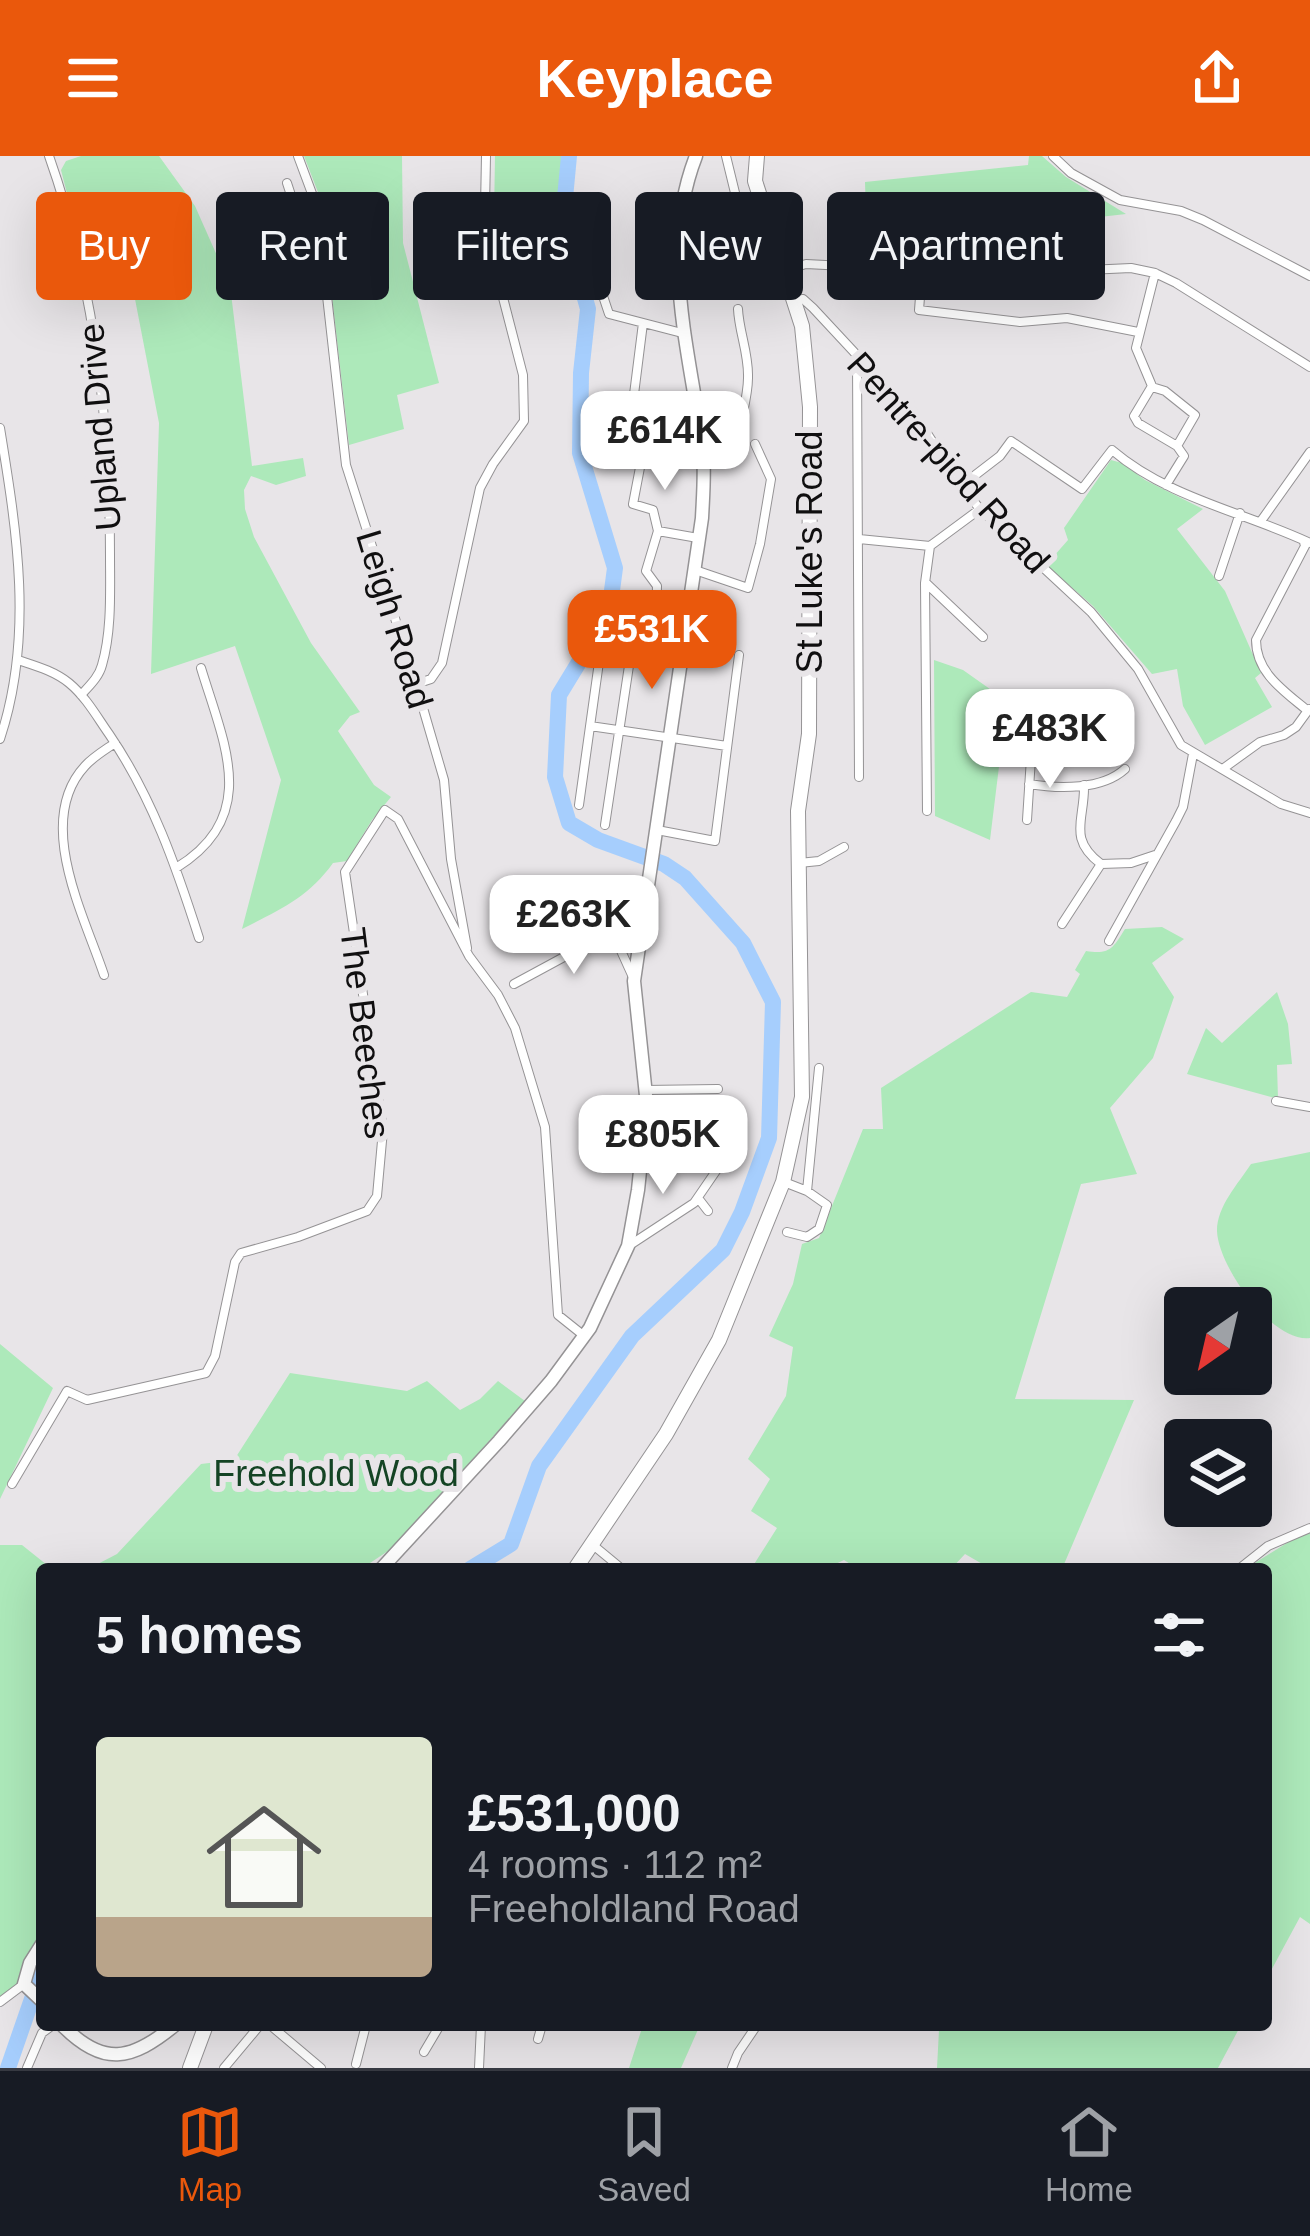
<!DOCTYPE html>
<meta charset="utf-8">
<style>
:root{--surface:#171b24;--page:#242831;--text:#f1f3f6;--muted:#9ea1a6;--line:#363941;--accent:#ea580c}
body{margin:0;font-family:Arial,sans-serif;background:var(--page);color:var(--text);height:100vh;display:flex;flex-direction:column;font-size:45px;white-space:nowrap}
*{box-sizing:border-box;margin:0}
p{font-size:39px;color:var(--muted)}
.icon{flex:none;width:66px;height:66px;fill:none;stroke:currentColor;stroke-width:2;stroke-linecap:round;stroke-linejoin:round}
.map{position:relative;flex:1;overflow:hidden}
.panel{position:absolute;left:36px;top:1407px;width:1236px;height:468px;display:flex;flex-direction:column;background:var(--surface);border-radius:12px;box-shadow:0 12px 48px #0002}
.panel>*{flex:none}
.top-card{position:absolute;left:36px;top:36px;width:1239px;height:108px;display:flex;gap:24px}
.needle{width:78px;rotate:214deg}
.controls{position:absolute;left:1164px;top:1131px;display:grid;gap:24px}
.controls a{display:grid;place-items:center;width:108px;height:108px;border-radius:12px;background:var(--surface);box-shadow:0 12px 48px #0002;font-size:60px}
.price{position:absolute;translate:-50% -102px;padding:0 27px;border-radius:24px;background:#fff;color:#222;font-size:39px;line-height:78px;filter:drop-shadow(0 3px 6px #0008)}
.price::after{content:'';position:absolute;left:50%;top:72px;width:36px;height:27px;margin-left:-18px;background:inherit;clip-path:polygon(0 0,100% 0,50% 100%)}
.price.selected{background:var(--accent);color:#fff}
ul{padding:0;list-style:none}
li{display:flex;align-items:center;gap:36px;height:300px;padding:0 60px}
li+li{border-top:3px solid var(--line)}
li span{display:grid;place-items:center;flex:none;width:336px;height:240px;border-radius:12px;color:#555}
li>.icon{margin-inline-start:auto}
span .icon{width:144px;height:144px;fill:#fffc;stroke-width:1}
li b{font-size:51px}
h2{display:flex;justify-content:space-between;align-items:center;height:144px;padding:0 60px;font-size:51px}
.chip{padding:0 42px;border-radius:12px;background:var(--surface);box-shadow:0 12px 48px #0002;font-size:42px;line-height:108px}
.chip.selected{background:var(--accent);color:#fff}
header{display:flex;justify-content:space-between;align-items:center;height:156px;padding:0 60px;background:var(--accent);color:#fff;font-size:54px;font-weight:800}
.tab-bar{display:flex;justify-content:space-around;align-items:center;height:168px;border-top:3px solid var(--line);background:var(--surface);font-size:33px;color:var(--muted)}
.tab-bar a{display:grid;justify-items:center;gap:6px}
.tab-bar .selected{color:var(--accent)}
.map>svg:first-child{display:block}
.green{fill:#ade9ba}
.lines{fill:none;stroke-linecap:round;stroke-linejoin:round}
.river{stroke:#a6cefd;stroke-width:16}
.street-casing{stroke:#959395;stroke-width:10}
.secondary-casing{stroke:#959395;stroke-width:15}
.primary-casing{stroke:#959395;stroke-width:16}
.street{stroke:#fff;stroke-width:8}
.secondary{stroke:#fff;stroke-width:12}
.primary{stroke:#fff;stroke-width:14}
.labels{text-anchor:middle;stroke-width:12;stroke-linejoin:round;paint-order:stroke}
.street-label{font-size:36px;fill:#100f10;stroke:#e8e5e8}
.park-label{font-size:36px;fill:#144424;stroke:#e8e5e8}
</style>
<header><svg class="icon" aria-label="menu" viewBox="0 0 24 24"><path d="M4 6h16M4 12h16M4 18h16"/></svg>Keyplace<svg class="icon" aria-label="share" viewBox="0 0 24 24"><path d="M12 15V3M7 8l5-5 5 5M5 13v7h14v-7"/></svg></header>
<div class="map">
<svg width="1310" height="1912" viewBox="0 0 1310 1912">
<rect width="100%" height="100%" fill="#e8e5e8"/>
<!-- green -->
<path class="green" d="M81,0h78l36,50 35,79 22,181 51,-8 3,18 -30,9 -25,-9 -7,14 1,19 9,28 57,106 49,69 -10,4 -12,15 36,54 17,12 -19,23 -25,41 -14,2c-25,35 -54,47 -91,66l39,-149 -46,-134 -84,28 8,-251 -37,-191 -18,-36 -33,13 -10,-39 5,-9z
M304,0h98l1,87 36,140 -42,12 7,34 -55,16 -28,-245z
M495,0h70l-8,49 11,64 -65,-4 -9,-48z
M1029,0h13l24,21 60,37 -53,6 -141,-6 -43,15 -1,-12 -22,-1 -1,-34 163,-17z
M1111,304l11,3 23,17 58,29 -26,20 48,62 36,82 -6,5 17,29 -67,38 -22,-39 -6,-37 -25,5 -59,-68 -47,-41 22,-25 -4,-12z
M934,504l29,10 34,24 -16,42 21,6 -12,98 -55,-24z
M1162,771l22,12 -32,24 22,34 -21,61 -43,50 27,66 -56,10 -66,215 119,1 -72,169h-71l-26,-15 -14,15h-93l-14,-9 -19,9h-74l26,-41 -26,-17 19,-32 -22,-20 38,-63 7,-49 -24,-11 24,-52 9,-40 17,-6 44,-109h20l-2,-41 150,-96 36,5 13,-23 -5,-4 11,-19c24,4 27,-3 39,-22z
M1277,836l11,32 4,40 -15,1 1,34 -91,-25 19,-46 16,15z
M1310,996v186c-38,5 -92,-72 -93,-107 0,-25 21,-47 34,-67z
M0,1188l53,44 -53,111z
M290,1217l117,18 20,-10 33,29 20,-11 18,-18 27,20 -131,146 -33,22h-273l29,-15 84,-90 33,-4z
M1310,1377v391l-10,-7 -34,63v-411h-21l50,-31z
M0,1389h22l30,24h-10v390l-18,25 -24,19z
M643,1869h57l-19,43h-52z
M925,1869h316l-23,43h-281l2,-38z"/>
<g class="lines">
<!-- river -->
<path class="river" d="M470,1413l41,-25 28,-78 93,-130 91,-86 19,-38 27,-74 4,-136 -30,-59 -58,-65 -21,-14 -66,-24 -29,-17 -14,-46 4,-82 50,-82 6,-45 -35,-115 1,-80 7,-64 -25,-90 6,-63
M8,1912l34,-98"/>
<defs>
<path id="street" d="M49,0c45,127 61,265 61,399 0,35 2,76 -8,110 -3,12 -13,21 -21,30
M298,0l19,51 29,258 70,219 28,96 7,79 16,89
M726,0l23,94
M1053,0l18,17 49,27 61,11 22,9 107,56
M287,27l17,52 5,37 16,9
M587,79l10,43 12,36 73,19
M786,114l20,-6 194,10 131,-6 24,5 21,10 134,84
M922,116l-3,38 101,12 47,-4 71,14
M1155,117l-19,75 16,38 -18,30 4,7 39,23 7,10 -18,29
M795,144l8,-1 10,9 108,116 40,62 19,23 111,103 47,57 43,76 100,59 29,9
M857,203l2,418
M1152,231l13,4 30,24 -18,31
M699,266l41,5c3,-16 8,-33 8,-49 1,-24 -9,-46 -10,-69
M0,272c17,104 34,209 0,311
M629,278l14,-111
M642,301l-9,47 20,6 5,21
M961,330l39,-30 11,-15 71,48 30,-39c56,48 132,62 198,93
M1261,365l49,-69
M859,383l71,7
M1304,386l1,4 -49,94c0,33 28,51 52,71
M930,390l50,-37
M695,414l53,18 12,-44 11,-65 -16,-35
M1219,420l21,-63
M927,428l56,53
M634,474l22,-14 1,-30 -11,-15 12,-40 40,7
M18,504c18,6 36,11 51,23 17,14 28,34 40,51 43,63 67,132 90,204
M416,528l15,-5 11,-16 38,-175 13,-24 31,-43 -1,-46 -22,-85 -16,-83 1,-51
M590,570l137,20
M1224,612l36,-26 24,-7 12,-8 13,-18
M1029,628c30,5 73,6 96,-15
M579,649l20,-143
M927,655l-2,-228 5,-37
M1027,664l4,-62
M605,669l25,-166
M657,674l58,11 24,-186
M799,707l20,-2 25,-14
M1101,708l30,-1 24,-8
M176,712c85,-52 48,-124 25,-200
M593,733l39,86
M1062,768l39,-60c-34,-26 -16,-44 -17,-79
M1109,785l67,-120 7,-14 10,-53
M104,819c-20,-60 -70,-154 -19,-209 8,-9 20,-16 30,-23
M514,828l98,-53
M645,934l73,-1
M1276,945l34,6
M784,1026l23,9 12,-123
M698,1042l10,13
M787,1076l20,5 12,-8 8,-24 -20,-14
M630,1089l64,-42 24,-35
M12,1328l55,-93 20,9 119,-27 9,-17 20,-94 6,-9 57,-16 69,-26 10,-15 6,-66 -38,-258 40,-62 13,9 71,137 29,39 17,33 30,99 13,188 25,20
M593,1389l29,24
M1239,1413l29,-23 42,-18
M0,1846l24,-18
M270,1869l51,43
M538,1883l4,-14
M424,1896l16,-27
M356,1908l10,-39
M27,1912l15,-35 11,-8
M224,1912l36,-43
M479,1912l2,-43
M732,1912l6,-15 19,-28"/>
<path id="secondary" d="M381,1413l118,-128 52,-60 39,-53 38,-82 10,-56 9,-85 -13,-124 68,-463c1,-22 3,-44 1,-66 -12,-98 -45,-199 -7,-296
M42,1788l-12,19 -6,21 18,17
M62,1869c41,42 69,36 113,0"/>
<path id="primary" d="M575,1413l91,-135 53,-94 64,-158 19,-85 -4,-286 11,-77 1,-327 -8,-81 -47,-145 2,-25
M190,1912l16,-43"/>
</defs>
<!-- street casing -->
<use href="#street" class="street-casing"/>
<!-- secondary casing -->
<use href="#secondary" class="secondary-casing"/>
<!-- primary casing -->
<use href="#primary" class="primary-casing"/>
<!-- street -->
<use href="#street" class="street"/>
<!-- secondary -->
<use href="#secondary" class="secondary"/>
<!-- primary -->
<use href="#primary" class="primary"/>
</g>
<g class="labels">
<!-- street labels -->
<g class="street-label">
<text transform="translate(99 271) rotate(-95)" y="13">Upland Drive</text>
<text transform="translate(949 306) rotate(48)" y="13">Pentre-piod Road</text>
<text transform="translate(809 396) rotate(-90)" y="13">St Luke's Road</text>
<text transform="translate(395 463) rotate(73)" y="13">Leigh Road</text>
<text transform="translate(366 877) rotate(83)" y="13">The Beeches</text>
</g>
<!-- park labels -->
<g class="park-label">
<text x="336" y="1330">Freehold Wood</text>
</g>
</g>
</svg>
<div class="controls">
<a><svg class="needle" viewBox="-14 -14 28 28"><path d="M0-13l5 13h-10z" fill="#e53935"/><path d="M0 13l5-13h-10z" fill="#9ea1a6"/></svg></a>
<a><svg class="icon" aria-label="layers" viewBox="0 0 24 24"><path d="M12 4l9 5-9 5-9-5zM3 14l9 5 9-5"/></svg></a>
</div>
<b class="price" style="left:665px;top:337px">£614K</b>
<b class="price selected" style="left:652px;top:536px">£531K</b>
<b class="price" style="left:1050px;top:635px">£483K</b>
<b class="price" style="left:574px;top:821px">£263K</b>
<b class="price" style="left:663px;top:1041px">£805K</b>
<div class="top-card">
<a class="chip selected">Buy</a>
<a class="chip">Rent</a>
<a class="chip">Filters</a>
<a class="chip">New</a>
<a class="chip">Apartment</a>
</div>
<section class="panel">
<h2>5 homes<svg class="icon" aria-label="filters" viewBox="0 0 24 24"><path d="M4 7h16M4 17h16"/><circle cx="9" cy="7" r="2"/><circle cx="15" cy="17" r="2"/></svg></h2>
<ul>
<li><span style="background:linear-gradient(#dfe7d0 75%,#b9a48a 0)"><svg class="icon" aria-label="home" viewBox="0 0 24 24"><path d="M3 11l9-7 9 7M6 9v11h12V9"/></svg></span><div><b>£531,000</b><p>4 rooms · 112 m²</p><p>Freeholdland Road</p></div></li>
</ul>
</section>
</div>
<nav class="tab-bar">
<a class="selected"><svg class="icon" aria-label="map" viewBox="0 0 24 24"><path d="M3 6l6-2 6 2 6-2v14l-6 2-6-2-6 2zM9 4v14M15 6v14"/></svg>Map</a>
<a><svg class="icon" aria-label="saved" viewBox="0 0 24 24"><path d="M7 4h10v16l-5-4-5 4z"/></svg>Saved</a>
<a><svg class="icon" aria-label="home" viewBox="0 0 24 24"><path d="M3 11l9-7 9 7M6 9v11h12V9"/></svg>Home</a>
</nav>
